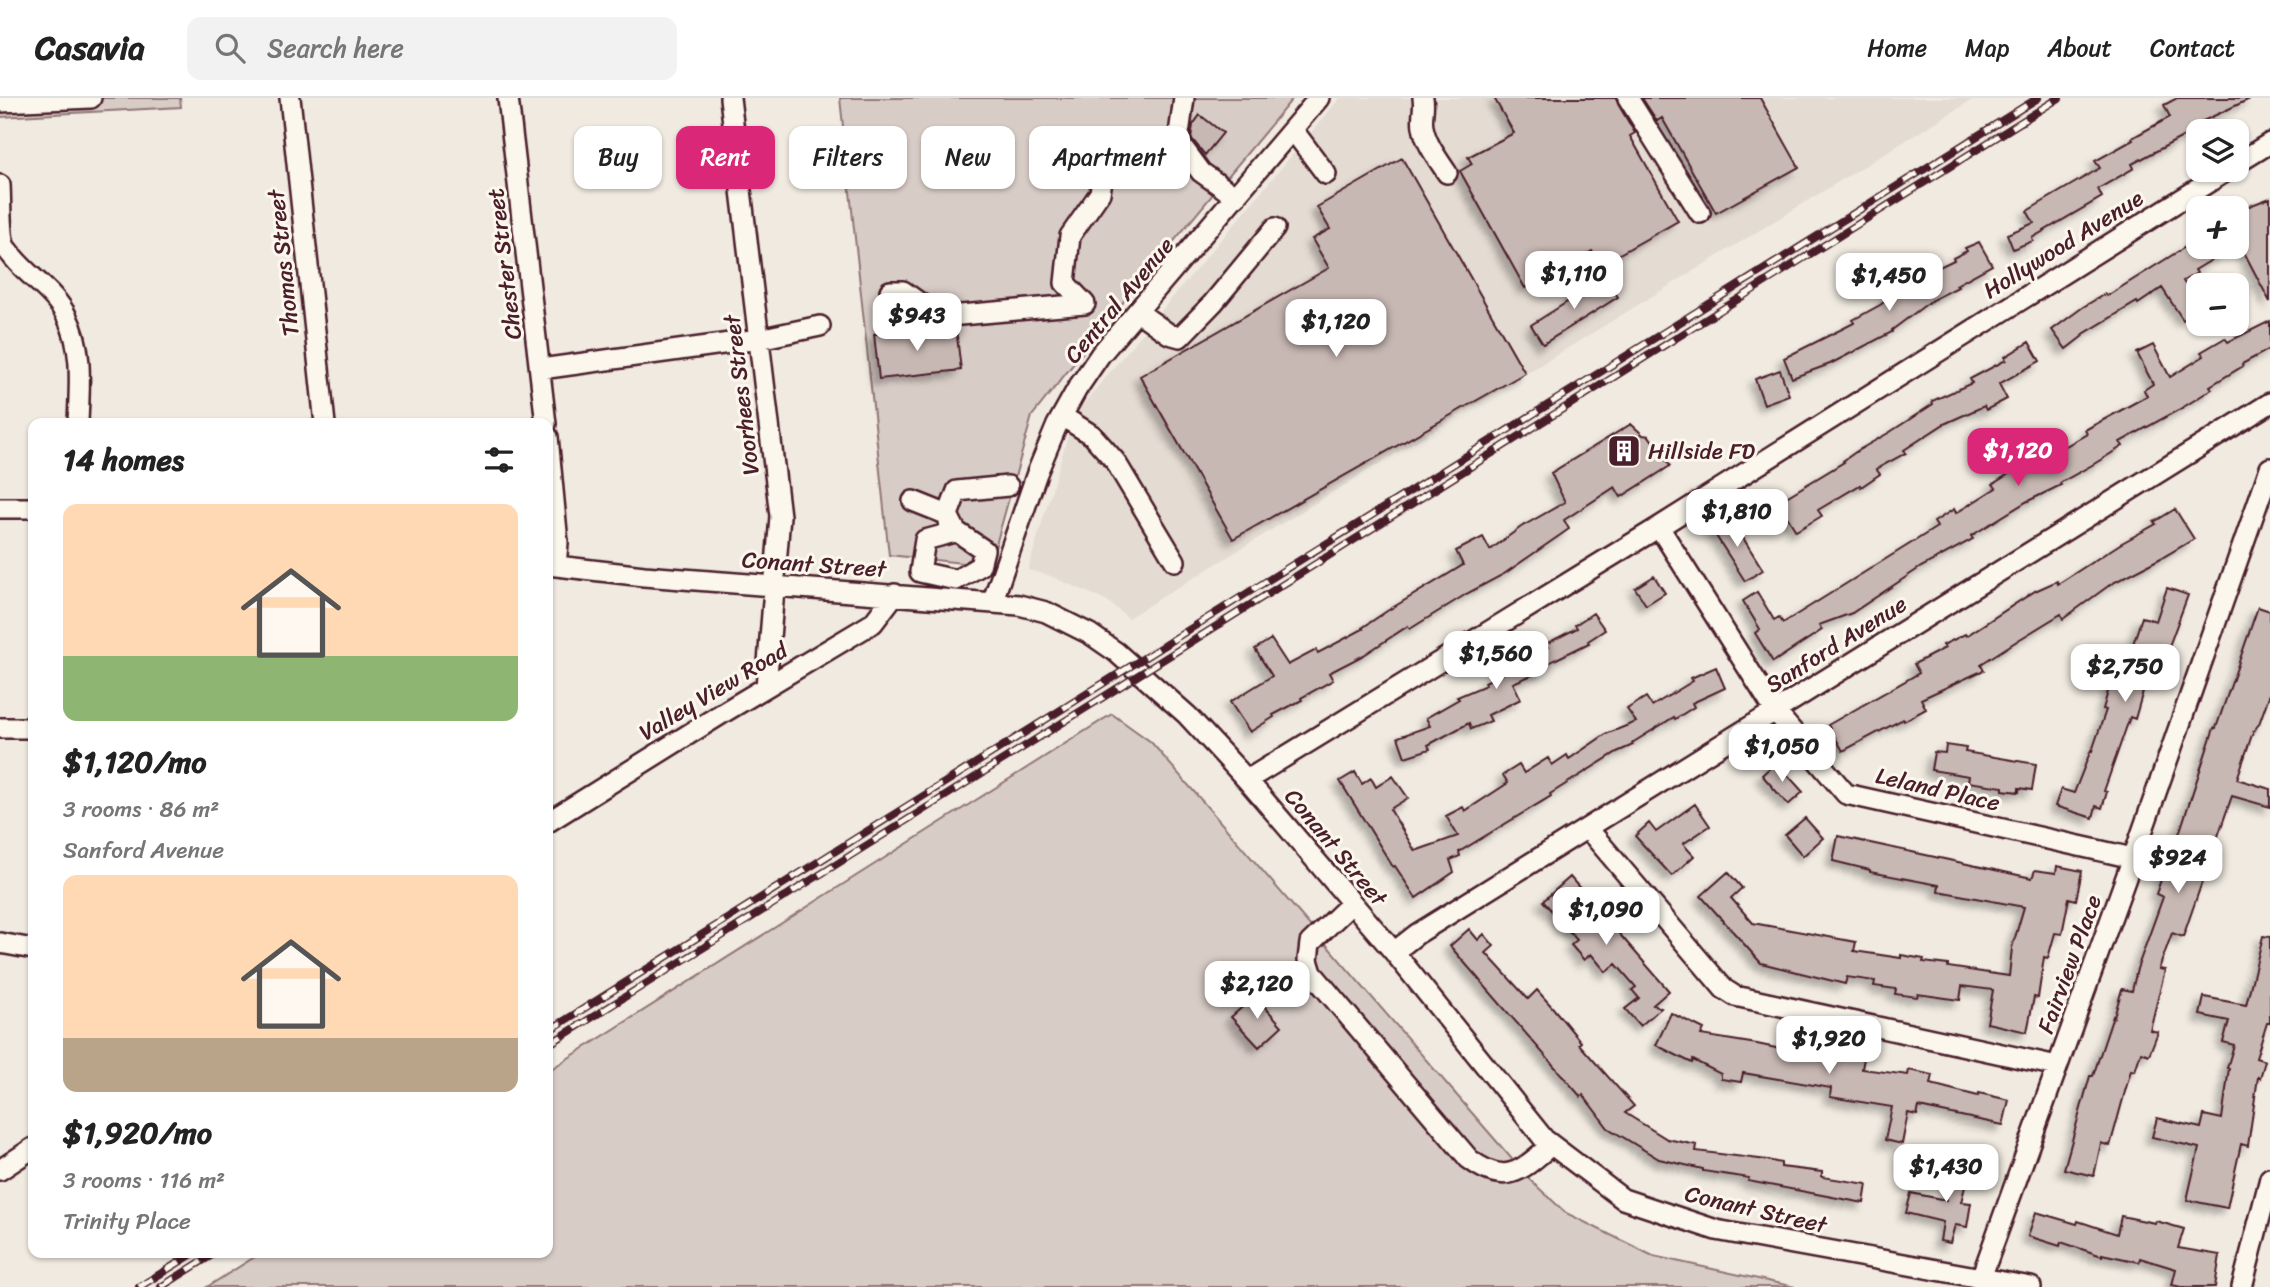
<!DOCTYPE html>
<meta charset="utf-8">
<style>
:root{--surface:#fff;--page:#f2f2f2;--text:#222;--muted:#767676;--line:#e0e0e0;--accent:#db2777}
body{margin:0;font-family:Sriracha,sans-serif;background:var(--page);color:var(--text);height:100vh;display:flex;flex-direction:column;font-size:26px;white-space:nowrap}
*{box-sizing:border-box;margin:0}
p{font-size:23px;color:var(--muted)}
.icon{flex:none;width:38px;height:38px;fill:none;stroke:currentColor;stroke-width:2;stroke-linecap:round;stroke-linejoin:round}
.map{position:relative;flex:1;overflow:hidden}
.details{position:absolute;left:28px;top:320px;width:525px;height:840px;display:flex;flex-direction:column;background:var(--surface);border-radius:14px;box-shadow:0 2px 5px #0004}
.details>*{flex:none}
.banner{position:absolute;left:574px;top:28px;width:665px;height:63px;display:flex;gap:14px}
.buttons{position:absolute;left:2186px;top:21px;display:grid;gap:14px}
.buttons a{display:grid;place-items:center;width:63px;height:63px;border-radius:14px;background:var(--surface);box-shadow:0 2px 5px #0004;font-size:35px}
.price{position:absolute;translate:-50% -60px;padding:0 16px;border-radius:14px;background:#fff;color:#222;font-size:23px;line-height:46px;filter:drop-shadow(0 2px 4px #0008)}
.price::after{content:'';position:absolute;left:50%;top:42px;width:21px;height:16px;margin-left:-10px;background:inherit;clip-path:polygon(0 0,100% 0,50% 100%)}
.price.on{background:var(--accent);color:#fff}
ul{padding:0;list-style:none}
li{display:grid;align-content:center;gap:14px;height:371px;padding:0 35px}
li span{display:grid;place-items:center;height:217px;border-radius:14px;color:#555}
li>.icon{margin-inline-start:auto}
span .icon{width:126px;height:126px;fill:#fffc;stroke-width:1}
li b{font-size:30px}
h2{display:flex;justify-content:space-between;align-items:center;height:84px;padding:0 35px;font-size:30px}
.tag{padding:0 24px;border-radius:14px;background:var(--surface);box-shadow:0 2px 5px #0004;font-size:24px;line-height:63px}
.tag.on{background:var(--accent);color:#fff}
header{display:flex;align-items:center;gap:42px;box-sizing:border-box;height:98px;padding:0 35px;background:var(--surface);border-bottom:2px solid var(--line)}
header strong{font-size:33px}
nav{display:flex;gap:38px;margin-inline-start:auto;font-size:24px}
.search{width:490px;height:63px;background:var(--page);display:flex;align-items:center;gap:18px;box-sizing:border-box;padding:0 24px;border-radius:14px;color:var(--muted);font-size:26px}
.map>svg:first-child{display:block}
.built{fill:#e4dbd2}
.green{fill:#d8ccc6;stroke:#917678;stroke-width:2}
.building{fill:#c8b8b3;stroke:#4a1f2b;stroke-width:2;filter:url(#shadow)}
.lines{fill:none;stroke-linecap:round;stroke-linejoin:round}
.minor-casing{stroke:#4a1f2b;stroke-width:24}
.minor{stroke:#fbf7ec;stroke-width:19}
.rail-casing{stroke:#4a1f2b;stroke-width:8}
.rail{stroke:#fbf7ec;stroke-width:5;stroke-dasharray:16;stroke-linecap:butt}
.labels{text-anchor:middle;stroke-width:6;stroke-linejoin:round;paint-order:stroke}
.street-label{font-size:23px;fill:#4a1f2b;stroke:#fbf7ec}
.poi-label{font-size:23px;fill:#4a1f2b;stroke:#fbf7ec;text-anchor:start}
</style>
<header>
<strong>Casavia</strong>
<div class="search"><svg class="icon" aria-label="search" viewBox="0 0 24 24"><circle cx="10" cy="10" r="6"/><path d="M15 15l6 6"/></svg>Search here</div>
<nav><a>Home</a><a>Map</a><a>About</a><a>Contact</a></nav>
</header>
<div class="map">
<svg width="2270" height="1189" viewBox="0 0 2270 1189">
<defs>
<filter id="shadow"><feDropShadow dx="-6" dy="6" stdDeviation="3.5" flood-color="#0004"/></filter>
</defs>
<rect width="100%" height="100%" fill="#f0eae0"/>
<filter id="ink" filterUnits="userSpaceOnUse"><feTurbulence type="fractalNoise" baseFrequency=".0143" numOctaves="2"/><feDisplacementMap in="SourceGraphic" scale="14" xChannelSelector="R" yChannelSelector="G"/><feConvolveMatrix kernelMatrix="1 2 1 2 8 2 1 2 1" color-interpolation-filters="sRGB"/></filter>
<g filter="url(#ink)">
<!-- built -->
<path class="built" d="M1340,0h635l-847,520 -22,-18 -58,-25 -20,-5 46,-155z"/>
<!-- green -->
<path class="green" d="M0,0h180l1,9 -181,10z
M840,0h453l-183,220 -78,98 -42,150 -101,-11z
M1112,616l39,28 379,438 36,33 87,43 142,31h-1588l54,-34h287v-182z"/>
<!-- building -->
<path class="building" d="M1494,0h122l2,6 17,29 -5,3 48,85 -78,44 -8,-14 -67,37 -65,-117 12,-7 -4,-7 46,-24z
M1642,0h118l39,69 -83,46 -54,-95 -5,3z
M2177,0h75l-49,23 2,4 -73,39 2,4 -36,21 4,8 -70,41 1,3 -20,8 -6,-15 27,-11 -7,-12 73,-43 -5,-7 38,-21 -1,-2 38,-21 -6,-12z
M1200,17l23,18 -18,22 -14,-17 2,-13z
M1402,60l123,215 -292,166 -93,-163 189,-108 -17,-29 18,-10 -13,-22z
M2270,100v104l-34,-65v-26z
M2198,141v8h35l-38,23 2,3 -14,8 15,23v7l-15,9 -21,-32 -24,16 -1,-2 -55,33 1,1 -17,13 -14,-19 31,-23 22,-13 2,2z
M1979,144l13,23 -36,20 2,2 -26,13 -40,30v2l-62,32 -38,14 -8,-20 70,-35 -1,-3 27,-15 40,-29 34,-16 -1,-2 14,-7 -2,-3z
M1605,180l13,19 -75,47 -12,-19z
M2270,223v28l-28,15 1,2 -33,20 2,3 -30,19 -62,34 3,4 -29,18 -34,19 1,2 -35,17 -55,34 2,3 -52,28 -69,46 -33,12 3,5 -49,32 -18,-29 5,-4 -17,-28 14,-9 17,28 5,-3 4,6 154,-96 -3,-5 20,-13 2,4 40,-25 -3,-4 22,-14 31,-13 41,-23 -2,-4 62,-34 -3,-6 9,-6 -16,-31 16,-8 17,32 34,-21 -3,-4 24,-14 3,4z
M956,230l5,42 -82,9 -5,-45z
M2029,244l11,19 -41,23 8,15 -21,11 -2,-4 -40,18 -40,26 2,3 -30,16 4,5 -19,13 -1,-2 -42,25 4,6 -26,15 -18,-29 66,-40 -1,-1 14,-10 33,-19 43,-28 -1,-3 40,-18 -2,-4 36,-19 -1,-3z
M1780,272l9,25 -25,9 -9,-25z
M1631,326l12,11 6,1 21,30 -49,31 -6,-10 -51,33 5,9 -65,45 -36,19 -58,36 -2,-3 -44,29 -35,18 4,7 -32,18 1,2 -29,15 1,2 -24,15 -20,-30 42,-26 -17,-27 16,-10 17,26 28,-15 2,3 45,-24 -1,-1 25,-17 76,-46 -7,-14 27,-14 7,13 31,-23 44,-25 -14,-29z
M2175,411l19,30 -29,17 -54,28 -48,35 -2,-5 -41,25 -39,25 3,6 -63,29 5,10 -22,12 -1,-2 -60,32 -15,-26 91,-52 -5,-9 31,-16 -2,-3 22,-11 1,2 69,-45 22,-10 1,3 62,-40 36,-20 -2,-2z
M1730,419l33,53 -18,11 -34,-53z
M1654,478l11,17 -19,12 -11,-17z
M2167,490l21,7 -33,89 -9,-3 -11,38 -5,-2 -26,74 3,1 -5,16 -6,-2 -3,12 -38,-12 6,-17 13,4 17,-43 1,1 14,-41 -3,-1 8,-28 6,2 12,-34 2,1 11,-33 14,4z
M2258,509l12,4v82l-11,31 -6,8 -16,47 33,10v18l-38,-11 -49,141 -11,-4 -13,36 6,1 -15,60 8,2 -9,23 -8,-3 -6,19 -4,-1 -21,76 -9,-3 -7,33 -30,-7 26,-93h3l20,-60 1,1 8,-28 10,2 5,-22 26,-72 -7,-3 18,-51h2l38,-115h2z
M1593,515l12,17 -17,11 1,2 -47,23 2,4 -31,13 8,16 -33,16 3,6 -20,8 -2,-6 -41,22 2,4 -25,8 -7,-20 32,-11 -4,-8 33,-19 -2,-2 29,-12 -1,-3 31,-15 -2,-5 34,-15 -2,-3 31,-16 -2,-3z
M1716,569l9,21 -33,15 2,4 -19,12 -1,-2 -42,26 1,2 -16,7 -67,42 1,2 -92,56 1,4 -10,4 4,12 -38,26 -21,-32 -2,1 -53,-86 15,-9 7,12 9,-6 5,9 17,-11 15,22 -18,11 25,42 43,-15 -12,-20 17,-9 2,4 43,-28 -5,-8 16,-10 5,8 24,-15 4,7 15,-10 2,4 37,-25 30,-12 -9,-13 19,-12 6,9 41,-25 -2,-3z
M1946,647l20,3 -1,4 71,12 -4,26 -13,-2v4l-16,-2v-3l-35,-5 1,-6 -38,-6 3,-18 11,1z
M1776,664l27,30 -15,13 -26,-30z
M1695,706l15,22 -27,18 11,12 -22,20 -37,-40 14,-13 7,9z
M1805,720l18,20 -20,18 -18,-21z
M1838,738l194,42 3,-8 21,3 1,-7 25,5 -6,29 -7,-2 -7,36 -7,-1 -7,25 -4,-1 -6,41 -4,-1 -7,35 -40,-9 6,-33 -31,-4 -2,14 -42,-6 -1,3 -22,-3 1,-5 -22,-3 1,-5 -28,-4 -2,7 -84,-21 -60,-67 27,-24 14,16 -11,10 22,25 103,19 -2,9 47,7v-3l23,4 -1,3 25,3v2l61,9 3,-28 12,-41 -86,-16 1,-6 -69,-13v-2l-37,-9z
M1570,779l99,114 -16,14 8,3 -21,18 -15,-17 14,-11 -7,-8 4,-3 -20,-23 -10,8 -15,-18 -7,6 -13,-15 6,-5 -34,-39z
M1469,831l9,11 6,-6 10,12 -8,7 42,46 9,-9 16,18 28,34 -2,2 55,62 -9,7 42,26 30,6 -1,6 71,9 14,3v4l41,5v5l45,7 -3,19 -116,-22 1,-3 -46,-7v-2l-44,-10 -51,-31 -25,-33 -2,2 -131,-151z
M2263,838l7,1v86h-3l-11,35 9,3 -5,17 -2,-1 -10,69 -7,-2 -14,64 -40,-8 12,-52 -47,-11 5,-19 44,10 3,-13 18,4 7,-51h-2l7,-23 -11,-3 6,-21 -29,-6 4,-18 42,8z
M1255,898l27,30 -23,21 -28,-30z
M1671,915l33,16 -3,6 56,9 48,10 1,-7 23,4v2l35,5 -2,11 46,6 1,-5 24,5 -2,9 47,12 1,-3 30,7 -6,25 -84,-18 -2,8 -9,-2 -6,31 -17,-4 7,-33 -62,-10 1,-9 -88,-15 -2,9 -20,-3v-5l-28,-14 -1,3 -36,-18z
M1955,1061l16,5 -10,38 10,1 -4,24 -12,-2 -5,18 -10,-2 3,-19 -37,-9 5,-20 35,7z
M2036,1114l41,12 1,-3 39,13 4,-18 34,7 1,-2 28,8 -6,19 42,7 -5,32h-34l-9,-2 4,-16 -36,-11 -1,4 -37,-8v2l-41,-14 -1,4 -32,-10z"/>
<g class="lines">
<defs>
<path id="minor" d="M290,0l35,326
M508,0l38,326
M730,0l50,418 -14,171
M1184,0l-6,43 23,31 35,25
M1423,0c2,10 -2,19 0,29 3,17 15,32 24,46
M1628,0l72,115
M0,4l91,-4
M1293,32l33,44
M2236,66l34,-21
M0,87c1,14 0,47 4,59 1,4 6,9 9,13 17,21 42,35 54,60 17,33 12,71 11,107
M924,208l-21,-15h-13l2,30 193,-17 -20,-21 5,-47 30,-43 6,-38
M1138,214l31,22 11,3 33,-34 62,-75
M541,271l218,-30 61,-13
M1062,318l30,19 23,26 60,100
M548,339l10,106 -2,23
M913,403l35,14 3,18 -26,7 -5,32 36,8 24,-14 4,-16 -28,-19 -8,-16 9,-24 51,-5
M0,410h33
M1659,429l116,184 71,83 287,64
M548,467l96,11 375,29 27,7 44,22 26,18 71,63 60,65 147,172 150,187 79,60 93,31 315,57
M992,505l45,-130 20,-48 20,-36 23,-34 219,-257
M0,630h33
M1247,682l412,-253 569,-357
M548,724l178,-111 147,-88 22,-29
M1588,731l136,160 11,7 322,70
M1351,806l-41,39 -2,17 4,13 157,186c37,28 52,12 82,-14
M0,845l33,6
M1394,854l23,-18 853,-531
M0,1072l33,-22
M1981,1180l152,-420 137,-390
M2242,1189l28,-109"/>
</defs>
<!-- minor casing -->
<use href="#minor" class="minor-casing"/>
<!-- minor -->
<use href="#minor" class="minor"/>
<defs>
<path id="rail" d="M548,933l1490,-933
M548,947l1511,-947
M139,1189l55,-34
M161,1189l54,-34"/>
</defs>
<!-- rail casing -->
<use href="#rail" class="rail-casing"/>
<!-- rail -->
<use href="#rail" class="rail"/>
</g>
</g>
<!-- icons -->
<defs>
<symbol id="building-square" viewBox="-11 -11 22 22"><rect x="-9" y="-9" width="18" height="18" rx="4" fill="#4a1f2b" stroke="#fbf7ec"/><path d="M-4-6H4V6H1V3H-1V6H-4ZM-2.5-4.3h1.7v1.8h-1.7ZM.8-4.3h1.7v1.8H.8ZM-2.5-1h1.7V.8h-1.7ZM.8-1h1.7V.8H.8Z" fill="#fff"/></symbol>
</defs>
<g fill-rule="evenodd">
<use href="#building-square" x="1605" y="334" width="38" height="38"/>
</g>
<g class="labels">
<!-- street labels -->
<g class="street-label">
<text transform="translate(2063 146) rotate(-32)" y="8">Hollywood Avenue</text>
<text transform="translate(283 165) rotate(-96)" y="8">Thomas Street</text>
<text transform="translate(504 166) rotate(-97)" y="8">Chester Street</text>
<text transform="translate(1119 202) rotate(-50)" y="8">Central Avenue</text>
<text transform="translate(741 297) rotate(-97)" y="8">Voorhees Street</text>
<text transform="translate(814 466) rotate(4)" y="8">Conant Street</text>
<text transform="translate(1836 546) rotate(-32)" y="8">Sanford Avenue</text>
<text transform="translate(713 593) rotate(-31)" y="8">Valley View Road</text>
<text transform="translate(1938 691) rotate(13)" y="8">Leland Place</text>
<text transform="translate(1336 749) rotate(50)" y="8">Conant Street</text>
<text transform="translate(2069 866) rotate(-70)" y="8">Fairview Place</text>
<text transform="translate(1756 1111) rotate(13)" y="8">Conant Street</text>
</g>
<!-- poi labels -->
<g class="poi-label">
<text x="1648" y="361">Hillside FD</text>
</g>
</g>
</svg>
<div class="buttons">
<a><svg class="icon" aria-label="layers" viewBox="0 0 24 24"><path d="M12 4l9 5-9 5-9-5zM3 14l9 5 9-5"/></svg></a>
<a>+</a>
<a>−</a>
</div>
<b class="price" style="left:1574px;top:213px">$1,110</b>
<b class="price" style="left:1889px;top:215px">$1,450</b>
<b class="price" style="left:917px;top:255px">$943</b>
<b class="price" style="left:1336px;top:261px">$1,120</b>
<b class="price on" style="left:2018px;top:390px">$1,120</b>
<b class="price" style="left:1737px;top:451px">$1,810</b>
<b class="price" style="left:1496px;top:593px">$1,560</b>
<b class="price" style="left:2125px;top:606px">$2,750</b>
<b class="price" style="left:1782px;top:686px">$1,050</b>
<b class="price" style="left:2178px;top:797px">$924</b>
<b class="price" style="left:1606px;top:849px">$1,090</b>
<b class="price" style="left:1257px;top:923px">$2,120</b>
<b class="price" style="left:1829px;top:978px">$1,920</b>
<b class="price" style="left:1946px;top:1106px">$1,430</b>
<div class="banner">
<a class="tag">Buy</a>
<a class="tag on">Rent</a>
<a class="tag">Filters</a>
<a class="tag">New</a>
<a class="tag">Apartment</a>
</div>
<section class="details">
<h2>14 homes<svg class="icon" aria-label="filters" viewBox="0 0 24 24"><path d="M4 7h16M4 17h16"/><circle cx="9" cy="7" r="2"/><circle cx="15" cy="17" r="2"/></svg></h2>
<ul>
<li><span style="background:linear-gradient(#ffd9b3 70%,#8fb573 0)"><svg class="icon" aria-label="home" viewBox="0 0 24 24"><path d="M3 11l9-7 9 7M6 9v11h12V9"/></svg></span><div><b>$1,120/mo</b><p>3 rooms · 86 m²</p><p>Sanford Avenue</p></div></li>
<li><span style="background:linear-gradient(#ffd9b3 75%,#b9a48a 0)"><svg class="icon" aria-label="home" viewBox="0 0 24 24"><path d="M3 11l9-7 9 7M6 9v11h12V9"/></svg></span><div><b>$1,920/mo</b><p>3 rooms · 116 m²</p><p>Trinity Place</p></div></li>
</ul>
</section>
</div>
